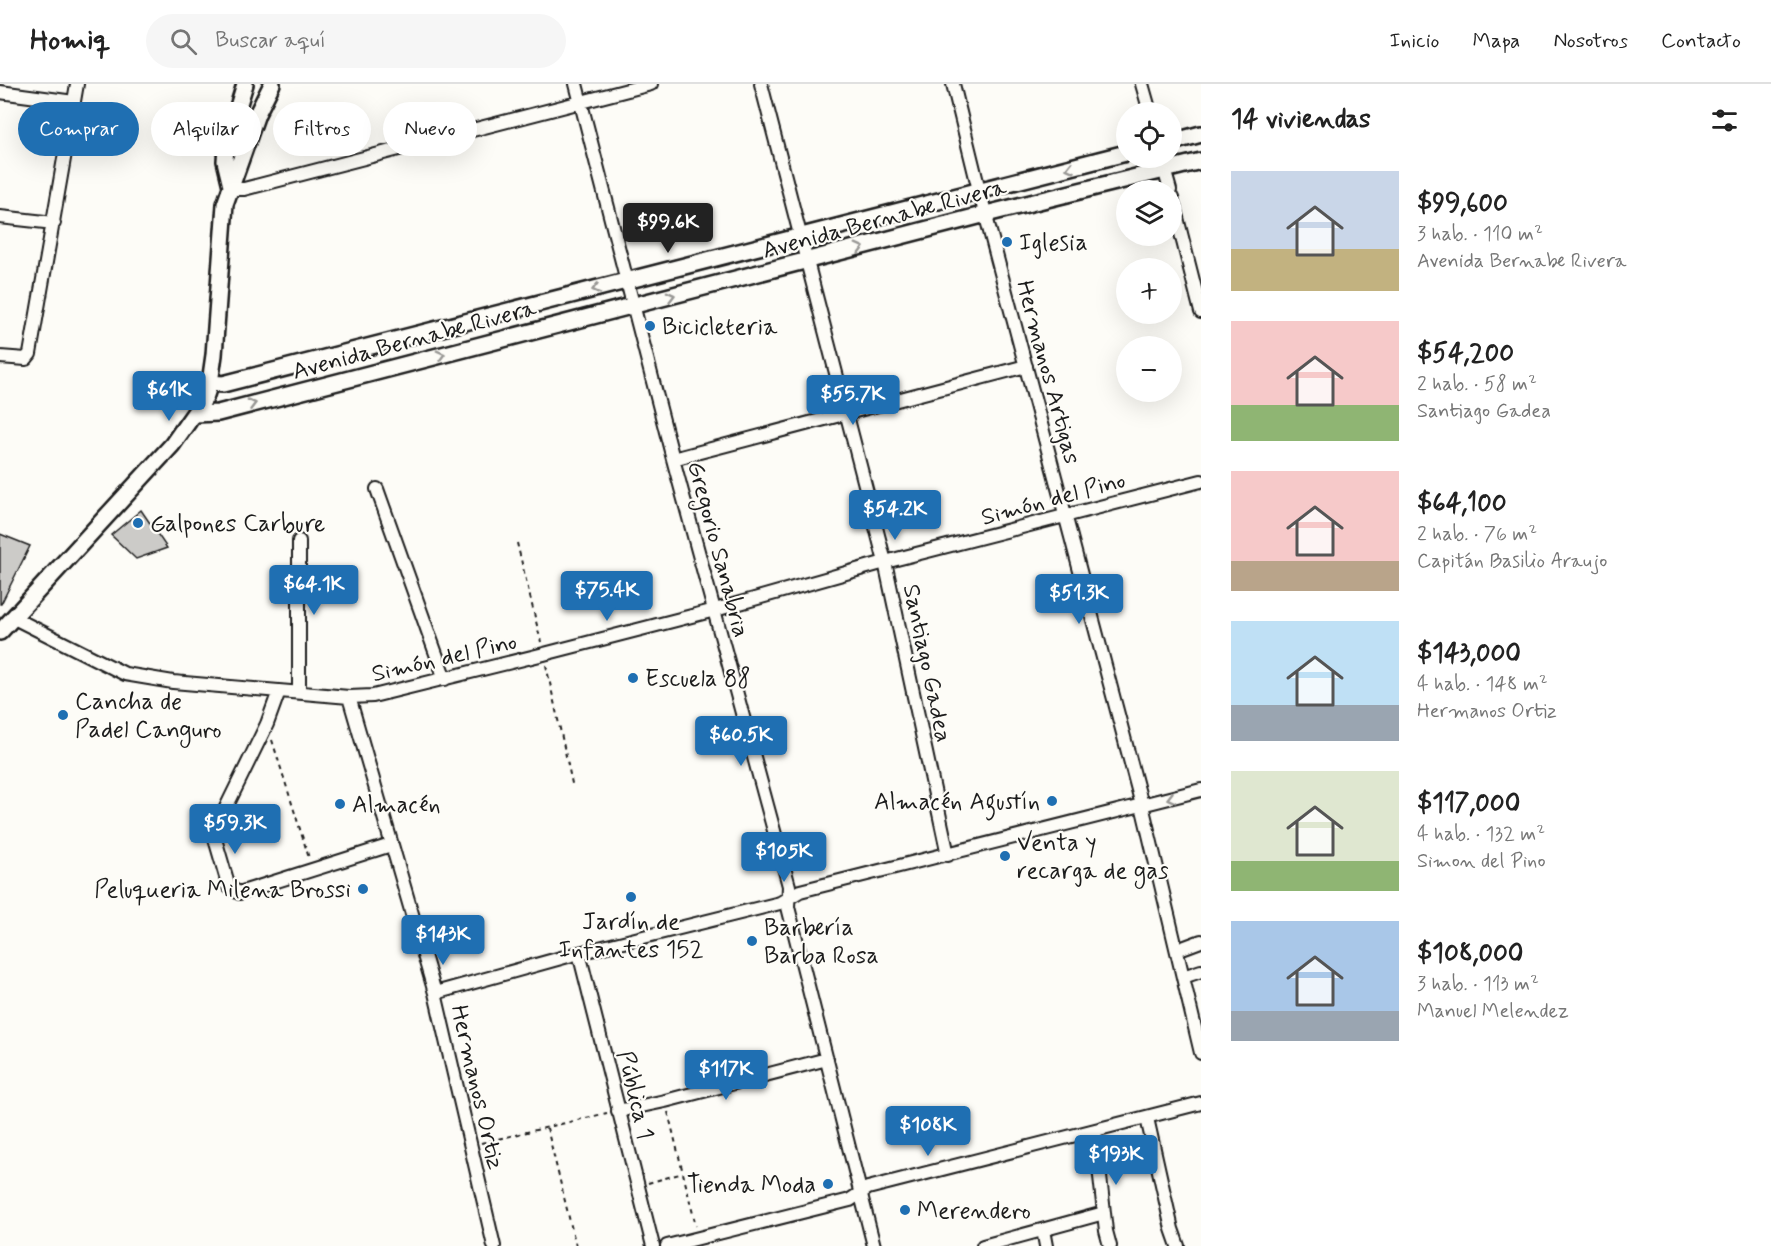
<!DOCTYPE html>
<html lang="es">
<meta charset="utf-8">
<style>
:root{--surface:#fff;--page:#f6f6f6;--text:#222;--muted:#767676;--line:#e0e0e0;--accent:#1f6fb2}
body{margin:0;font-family:Mynerve,sans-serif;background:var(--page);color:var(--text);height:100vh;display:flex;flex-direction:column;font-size:22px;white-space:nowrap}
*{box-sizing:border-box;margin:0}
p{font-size:20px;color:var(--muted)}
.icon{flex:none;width:33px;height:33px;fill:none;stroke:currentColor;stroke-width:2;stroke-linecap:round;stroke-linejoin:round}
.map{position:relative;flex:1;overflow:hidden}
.drawer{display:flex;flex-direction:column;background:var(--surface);width:570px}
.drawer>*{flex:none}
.top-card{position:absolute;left:18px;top:18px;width:570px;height:54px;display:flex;gap:12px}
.fabs{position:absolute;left:1116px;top:18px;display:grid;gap:12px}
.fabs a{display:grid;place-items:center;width:66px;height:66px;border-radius:50%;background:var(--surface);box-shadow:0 6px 24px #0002;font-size:30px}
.price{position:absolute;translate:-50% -51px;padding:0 14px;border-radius:6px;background:var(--accent);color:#fff;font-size:20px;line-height:39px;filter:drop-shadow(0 2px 3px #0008)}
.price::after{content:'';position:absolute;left:50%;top:36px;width:18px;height:14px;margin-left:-9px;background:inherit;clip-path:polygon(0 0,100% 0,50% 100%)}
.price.current{background:#222;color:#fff}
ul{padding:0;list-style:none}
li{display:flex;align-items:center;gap:18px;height:150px;padding:0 30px}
li span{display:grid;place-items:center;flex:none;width:168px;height:120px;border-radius:0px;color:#555}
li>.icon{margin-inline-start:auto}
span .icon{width:72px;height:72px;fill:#fffc;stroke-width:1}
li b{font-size:26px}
h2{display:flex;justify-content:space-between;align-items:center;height:72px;padding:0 30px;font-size:26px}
.pill{padding:0 21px;border-radius:27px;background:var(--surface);box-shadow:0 6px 24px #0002;font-size:21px;line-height:54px}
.pill.current{background:var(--accent);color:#fff}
header{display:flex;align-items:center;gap:36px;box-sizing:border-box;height:84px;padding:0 30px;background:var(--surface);border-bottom:2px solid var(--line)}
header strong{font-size:28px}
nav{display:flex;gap:33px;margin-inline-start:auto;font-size:21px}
.search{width:420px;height:54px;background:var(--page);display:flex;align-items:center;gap:15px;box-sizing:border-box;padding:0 21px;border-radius:33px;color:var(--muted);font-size:22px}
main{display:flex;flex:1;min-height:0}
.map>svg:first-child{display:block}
.building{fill:#cccbc8;stroke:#1c1c1c;stroke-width:1.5}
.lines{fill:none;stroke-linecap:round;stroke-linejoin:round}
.minor-casing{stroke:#1c1c1c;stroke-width:16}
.tertiary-casing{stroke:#1c1c1c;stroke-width:20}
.path{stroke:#1c1c1c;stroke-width:2;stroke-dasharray:4.5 4.5;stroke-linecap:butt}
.minor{stroke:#fdfcf7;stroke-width:12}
.tertiary{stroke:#fdfcf7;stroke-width:15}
.oneway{stroke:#989794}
.poi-dot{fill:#1f6fb2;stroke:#fdfcf7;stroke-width:2}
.labels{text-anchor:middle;stroke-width:4.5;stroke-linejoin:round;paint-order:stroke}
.street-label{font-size:24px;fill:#1c1c1c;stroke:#fdfcf7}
.poi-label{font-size:24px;fill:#1c1c1c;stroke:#fdfcf7;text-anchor:start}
</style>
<header>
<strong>Homiq</strong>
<div class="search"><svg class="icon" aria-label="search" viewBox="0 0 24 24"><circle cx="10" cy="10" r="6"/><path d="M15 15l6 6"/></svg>Buscar aquí</div>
<nav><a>Inicio</a><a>Mapa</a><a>Nosotros</a><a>Contacto</a></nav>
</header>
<main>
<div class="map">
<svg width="1201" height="1162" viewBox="0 0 1201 1162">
<rect width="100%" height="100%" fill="#fdfcf7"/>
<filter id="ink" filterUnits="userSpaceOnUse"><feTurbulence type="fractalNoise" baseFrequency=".0167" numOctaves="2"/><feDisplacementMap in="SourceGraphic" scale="12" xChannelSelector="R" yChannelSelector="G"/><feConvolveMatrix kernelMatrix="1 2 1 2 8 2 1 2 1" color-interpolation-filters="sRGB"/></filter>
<g filter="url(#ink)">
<!-- building -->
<path class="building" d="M141,426l26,38 -31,11 -25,-24z
M0,450l30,12 -29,58h-1z"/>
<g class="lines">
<defs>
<path id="minor" d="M576,0l97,375 116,427 -1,21 86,339
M761,0l124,478 63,293
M953,0l26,106 163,615 59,248
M1142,0l8,28
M0,8l74,10
M1161,74l9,32
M231,102l6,3h7l407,-105
M1172,114l29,114
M0,133l54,6
M0,273l26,2 4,-5 47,-270
M673,375l353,-93
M377,405l68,190
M12,533l113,57 48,8 176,15 24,-1 171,-42 171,-44 170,-48 316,-81
M279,607l-12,33 -50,102 -2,13 14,48 10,6 152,-48
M299,608v-151
M349,613l86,296 59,253
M1177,866l24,-9
M579,869l74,293
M1183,893l18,-6
M435,909l144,-40 201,-50 20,-12 401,-101
M618,1027l47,-10 162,-42
M1147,1034l25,111 6,17
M1095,1047l11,100 4,15
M1043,1146l3,16
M667,1162l183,-46 18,-12 333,-85
M983,1162l121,-33"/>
<path id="tertiary" d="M1172,58l29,-8
M231,102l-6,-25 1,-15 19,-62
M210,299l13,1 903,-231
M195,330l23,-1 768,-199 215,-53
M0,548l172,-187 33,-47 5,-15 4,-28 11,-151 32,-90 15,-30"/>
</defs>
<!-- minor casing -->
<use href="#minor" class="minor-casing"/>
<!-- tertiary casing -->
<use href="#tertiary" class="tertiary-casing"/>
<!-- path -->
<path class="path" d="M517,459l24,99
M546,581l27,123
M272,656l37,118
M668,1028l28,114
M547,1044l29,118
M481,1059l126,-30
M648,1099l35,-10"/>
<!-- minor -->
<use href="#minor" class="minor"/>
<!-- tertiary -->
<use href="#tertiary" class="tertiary"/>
</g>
<!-- one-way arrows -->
<defs><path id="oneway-chevron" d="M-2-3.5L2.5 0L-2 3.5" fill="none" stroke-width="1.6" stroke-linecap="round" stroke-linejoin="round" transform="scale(1.5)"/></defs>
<g class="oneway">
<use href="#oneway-chevron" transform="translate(1070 84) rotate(166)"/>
<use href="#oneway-chevron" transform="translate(860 164) rotate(-15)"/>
<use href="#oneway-chevron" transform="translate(596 205) rotate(166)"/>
<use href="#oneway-chevron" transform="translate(671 212) rotate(-14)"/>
<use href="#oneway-chevron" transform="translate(441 271) rotate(-15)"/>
<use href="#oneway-chevron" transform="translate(252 320) rotate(-15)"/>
<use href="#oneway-chevron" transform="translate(1171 714) rotate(166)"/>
</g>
</g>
<!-- markers -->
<g class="poi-dot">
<circle cx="1007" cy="158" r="6"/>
<circle cx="650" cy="242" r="6"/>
<circle cx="138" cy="439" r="6"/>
<circle cx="633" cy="594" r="6"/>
<circle cx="63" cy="631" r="6"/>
<circle cx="1052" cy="717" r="6"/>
<circle cx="340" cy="720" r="6"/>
<circle cx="1005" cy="772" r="6"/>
<circle cx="363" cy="805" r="6"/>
<circle cx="631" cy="813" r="6"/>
<circle cx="752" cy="857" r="6"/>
<circle cx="828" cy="1100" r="6"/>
<circle cx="905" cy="1126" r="6"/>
</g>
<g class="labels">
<!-- street labels -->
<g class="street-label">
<text transform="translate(884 134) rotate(-15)" y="8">Avenida Bernabe Rivera</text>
<text transform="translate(414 255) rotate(-15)" y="8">Avenida Bernabe Rivera</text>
<text transform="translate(1049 288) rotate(75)" y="8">Hermanos Artigas</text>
<text transform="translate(1053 414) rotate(-15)" y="8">Simón del Pino</text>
<text transform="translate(719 465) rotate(75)" y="8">Gregorio Sanabria</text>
<text transform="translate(444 573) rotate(-13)" y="8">Simón del Pino</text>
<text transform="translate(928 579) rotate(78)" y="8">Santiago Gadea</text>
<text transform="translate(478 1003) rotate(77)" y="8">Hermanos Ortiz</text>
<text transform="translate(636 1011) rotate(76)" y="8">Pública 1</text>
</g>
<!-- poi labels -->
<g class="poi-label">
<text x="1019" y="166">Iglesia</text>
<text x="662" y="250">Bicicleteria</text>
<text x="150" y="447">Galpones Carbure</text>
<text x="645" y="602">Escuela 88</text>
<text x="75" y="625">Cancha de<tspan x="75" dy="28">Padel Canguro</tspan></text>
<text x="1040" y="725" text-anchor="end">Almacén Agustín</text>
<text x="352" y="728">Almacén</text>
<text x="1017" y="766">Venta y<tspan x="1017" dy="28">recarga de gas</tspan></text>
<text x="351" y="813" text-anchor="end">Peluqueria Milena Brossi</text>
<text x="631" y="845" text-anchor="middle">Jardín de<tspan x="631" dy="28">Infantes 152</tspan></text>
<text x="764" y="851">Barbería<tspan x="764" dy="28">Barba Rosa</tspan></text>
<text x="816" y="1108" text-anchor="end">Tienda Moda</text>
<text x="917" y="1134">Merendero</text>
</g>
</g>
</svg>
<div class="fabs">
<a><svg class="icon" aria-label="locate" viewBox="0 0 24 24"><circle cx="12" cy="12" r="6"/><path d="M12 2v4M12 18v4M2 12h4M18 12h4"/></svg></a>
<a><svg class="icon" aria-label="layers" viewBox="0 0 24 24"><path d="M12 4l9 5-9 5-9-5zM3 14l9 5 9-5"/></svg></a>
<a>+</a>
<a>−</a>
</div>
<b class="price current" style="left:668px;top:170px">$99.6K</b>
<b class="price" style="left:169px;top:338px">$61K</b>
<b class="price" style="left:853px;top:342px">$55.7K</b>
<b class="price" style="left:895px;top:457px">$54.2K</b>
<b class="price" style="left:314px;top:532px">$64.1K</b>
<b class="price" style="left:607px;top:538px">$75.4K</b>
<b class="price" style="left:1079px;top:541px">$51.3K</b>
<b class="price" style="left:741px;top:683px">$60.5K</b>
<b class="price" style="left:235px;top:771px">$59.3K</b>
<b class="price" style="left:784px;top:799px">$105K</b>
<b class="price" style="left:443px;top:882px">$143K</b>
<b class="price" style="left:726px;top:1017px">$117K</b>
<b class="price" style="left:928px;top:1073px">$108K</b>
<b class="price" style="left:1116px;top:1102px">$193K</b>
<div class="top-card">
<a class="pill current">Comprar</a>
<a class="pill">Alquilar</a>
<a class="pill">Filtros</a>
<a class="pill">Nuevo</a>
</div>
</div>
<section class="drawer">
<h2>14 viviendas<svg class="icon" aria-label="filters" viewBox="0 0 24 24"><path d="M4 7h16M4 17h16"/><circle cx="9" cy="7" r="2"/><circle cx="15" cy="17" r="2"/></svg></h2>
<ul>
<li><span style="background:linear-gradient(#c9d6e8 65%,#c2b280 0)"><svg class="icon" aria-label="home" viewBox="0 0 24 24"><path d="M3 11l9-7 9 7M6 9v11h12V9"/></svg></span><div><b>$99,600</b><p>3 hab. · 110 m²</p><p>Avenida Bernabe Rivera</p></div></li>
<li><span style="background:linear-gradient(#f6c9c9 70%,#8fb573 0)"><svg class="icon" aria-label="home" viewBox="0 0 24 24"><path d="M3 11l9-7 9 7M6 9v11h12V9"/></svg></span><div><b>$54,200</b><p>2 hab. · 58 m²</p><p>Santiago Gadea</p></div></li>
<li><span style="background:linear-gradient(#f6c9c9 75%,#b9a48a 0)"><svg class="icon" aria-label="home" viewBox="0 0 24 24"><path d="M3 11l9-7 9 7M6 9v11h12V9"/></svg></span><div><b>$64,100</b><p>2 hab. · 76 m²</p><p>Capitán Basilio Araujo</p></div></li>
<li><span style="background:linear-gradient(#bfe0f5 70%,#9aa5b1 0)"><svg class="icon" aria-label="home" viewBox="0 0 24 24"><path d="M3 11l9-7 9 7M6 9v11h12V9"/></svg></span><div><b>$143,000</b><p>4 hab. · 148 m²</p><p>Hermanos Ortiz</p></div></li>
<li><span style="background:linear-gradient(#dfe7d0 75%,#8fb573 0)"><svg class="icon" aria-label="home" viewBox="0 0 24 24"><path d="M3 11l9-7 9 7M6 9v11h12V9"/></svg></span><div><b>$117,000</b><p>4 hab. · 132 m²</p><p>Simon del Pino</p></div></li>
<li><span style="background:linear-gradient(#a9c7e8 75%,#9aa5b1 0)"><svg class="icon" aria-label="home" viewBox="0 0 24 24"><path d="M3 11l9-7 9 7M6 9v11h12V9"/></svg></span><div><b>$108,000</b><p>3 hab. · 113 m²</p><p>Manuel Melendez</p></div></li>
</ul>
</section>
</main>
